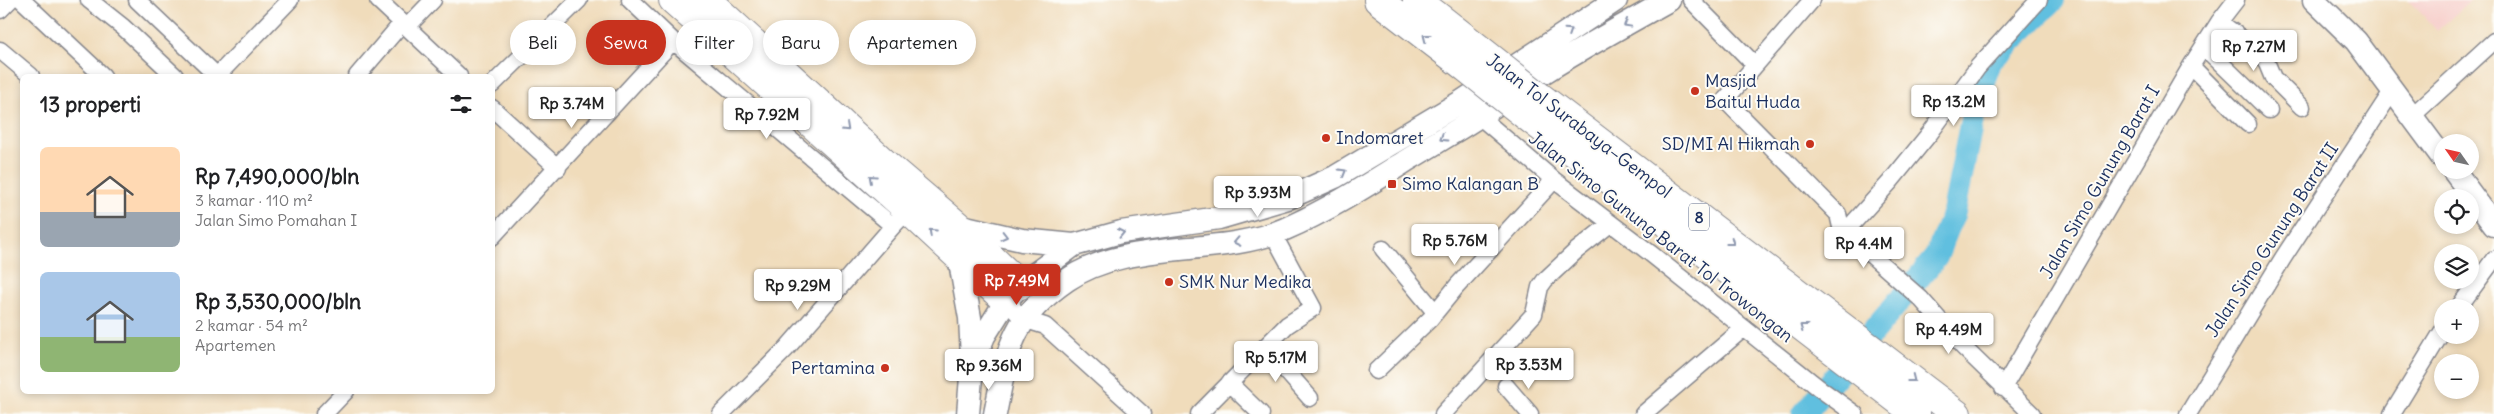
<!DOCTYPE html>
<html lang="id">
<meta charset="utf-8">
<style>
:root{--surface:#fff;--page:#f6f6f6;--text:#202124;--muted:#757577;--accent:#c8321e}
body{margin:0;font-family:Delius,sans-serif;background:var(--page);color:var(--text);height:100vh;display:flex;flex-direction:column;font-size:19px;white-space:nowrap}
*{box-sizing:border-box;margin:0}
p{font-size:16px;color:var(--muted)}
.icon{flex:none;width:28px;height:28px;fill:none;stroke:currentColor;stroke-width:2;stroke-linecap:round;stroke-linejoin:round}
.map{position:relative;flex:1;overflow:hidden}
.details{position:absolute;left:20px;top:74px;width:475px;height:320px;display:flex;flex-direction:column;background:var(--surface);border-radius:8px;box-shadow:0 2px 8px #0003}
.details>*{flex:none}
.banner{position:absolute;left:510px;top:20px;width:475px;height:45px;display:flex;gap:10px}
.needle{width:32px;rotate:304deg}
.controls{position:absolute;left:2434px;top:134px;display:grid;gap:10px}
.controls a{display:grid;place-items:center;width:45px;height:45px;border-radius:50%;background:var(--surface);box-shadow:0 2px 8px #0003;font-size:25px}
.price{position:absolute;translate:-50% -42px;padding:0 11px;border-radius:5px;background:#fff;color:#222;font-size:16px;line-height:32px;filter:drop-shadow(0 1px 2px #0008)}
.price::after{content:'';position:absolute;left:50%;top:30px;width:15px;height:11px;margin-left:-8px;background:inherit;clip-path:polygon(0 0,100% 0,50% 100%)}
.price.active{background:var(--accent);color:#fff}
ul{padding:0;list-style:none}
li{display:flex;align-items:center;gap:15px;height:125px;padding:0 20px}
li span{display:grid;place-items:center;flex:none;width:140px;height:100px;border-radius:8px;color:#555}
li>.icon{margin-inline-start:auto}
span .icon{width:60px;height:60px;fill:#fffc;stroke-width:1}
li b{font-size:21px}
h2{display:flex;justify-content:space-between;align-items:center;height:60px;padding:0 20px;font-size:21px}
.tag{padding:0 18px;border-radius:22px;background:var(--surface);box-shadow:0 2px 8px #0003;font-size:18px;line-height:45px}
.tag.active{background:var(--accent);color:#fff}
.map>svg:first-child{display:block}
.built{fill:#f7d0cc}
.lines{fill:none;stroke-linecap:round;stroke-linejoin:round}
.river{stroke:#61bfdf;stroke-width:24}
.street-casing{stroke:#86868c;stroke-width:19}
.secondary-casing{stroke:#86868c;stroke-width:25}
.highway-casing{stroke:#86868c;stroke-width:30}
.street{stroke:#fff;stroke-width:16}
.secondary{stroke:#fff;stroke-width:22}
.highway{stroke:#fff;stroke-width:28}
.highway-bridge-casing{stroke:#86868c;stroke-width:30;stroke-linecap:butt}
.highway-bridge{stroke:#fff;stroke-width:28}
.oneway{stroke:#8d97ae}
.poi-dot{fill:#c8321e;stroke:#fdfcf7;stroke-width:2}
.labels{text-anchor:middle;stroke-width:4;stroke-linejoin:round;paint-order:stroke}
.shield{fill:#fdfcf7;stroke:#5f6c8c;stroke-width:1}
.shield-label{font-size:16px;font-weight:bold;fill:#1b2f5e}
.poi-label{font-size:18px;fill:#1b2f5e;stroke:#fdfcf7;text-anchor:start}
.street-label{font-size:18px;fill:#1b2f5e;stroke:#fdfcf7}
</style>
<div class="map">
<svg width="2494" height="414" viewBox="0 0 2494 414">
<rect width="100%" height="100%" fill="#fdfcf7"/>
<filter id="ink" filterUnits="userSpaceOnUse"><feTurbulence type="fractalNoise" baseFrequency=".02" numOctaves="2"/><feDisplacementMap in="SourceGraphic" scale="10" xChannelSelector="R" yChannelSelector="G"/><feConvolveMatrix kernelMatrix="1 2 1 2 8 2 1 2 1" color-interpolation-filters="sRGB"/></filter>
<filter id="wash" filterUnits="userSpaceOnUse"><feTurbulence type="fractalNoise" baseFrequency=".0096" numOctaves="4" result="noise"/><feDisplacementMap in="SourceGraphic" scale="20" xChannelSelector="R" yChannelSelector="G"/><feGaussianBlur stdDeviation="1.12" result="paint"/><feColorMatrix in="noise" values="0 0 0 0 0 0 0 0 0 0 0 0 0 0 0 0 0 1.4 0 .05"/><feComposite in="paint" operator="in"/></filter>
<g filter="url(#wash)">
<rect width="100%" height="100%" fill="#f0dcbb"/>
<!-- built -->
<path class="built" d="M2409,0h62l-34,31z"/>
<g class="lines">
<!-- river -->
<path class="river" d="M1804,414l132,-157 18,-45 19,-98 18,-53 62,-61"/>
</g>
</g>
<g filter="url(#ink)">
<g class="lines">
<defs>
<path id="street" d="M22,0l81,76
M89,0l34,27 52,49
M137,0l80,76
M378,0l81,76
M630,0l43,41 220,185 20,-21
M1691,0l63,64
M1812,0l-87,100 113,114 3,13 4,5 76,67 42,48 69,67
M0,10l10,-10
M2219,22l44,32 10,24 29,29
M407,27l26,-27
M2204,47l65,63
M0,50l31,26
M2191,66l57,58
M217,76l73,-76
M357,76l45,-53
M492,85l87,-85
M492,108l66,60
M1479,116l75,64 96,73 169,135 36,26
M2412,116l82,-75
M1845,232l45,-50 40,-49 48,-66 61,-67
M492,237l181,-196
M1383,249l52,63
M1006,301l17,18 22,7 97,88
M2458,308l36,-49
M1265,347l45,51
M1376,371l54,-52 27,-33 97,-106
M1229,383l32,31
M1506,386l24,28
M2003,388l188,-322 28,-44 17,-22
M324,414l22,-23
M721,414l65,-65 107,-123
M1199,414l88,-89 26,-17 -40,-74
M1443,414l91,-100 6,-27 5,-7 31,-29 34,-27
M1643,414l101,-86
M2188,414l95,-156 110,-168
M2392,414l50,-82"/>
<path id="secondary" d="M2314,0l42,41 86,116
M2453,170l41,55
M957,225l65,15 52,5
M959,257l11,61 2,39
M968,414l4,-49 12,-29 22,-35 14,-16 54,-40 47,-13 98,-14 69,-20 47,-21 126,-75 155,-102
M995,414c13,-64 14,-94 72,-134 61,-42 151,-22 218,-51 44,-19 84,-45 124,-70 26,-16 53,-31 78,-48 20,-13 39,-28 59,-40 40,-25 82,-48 123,-71"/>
<path id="highway" d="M673,0l235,210 98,91
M707,0l182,167 68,58 63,60
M1378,0l87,67
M1417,0l64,50
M1539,96l418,318
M1525,115l391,299"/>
</defs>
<!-- street casing -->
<use href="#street" class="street-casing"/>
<!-- secondary casing -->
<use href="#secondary" class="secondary-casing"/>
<!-- highway casing -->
<use href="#highway" class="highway-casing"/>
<!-- street -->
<use href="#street" class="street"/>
<!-- secondary -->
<use href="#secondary" class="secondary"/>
<!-- highway -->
<use href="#highway" class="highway"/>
<defs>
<path id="highway-bridge" d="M1481,50l58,46
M1465,67l60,48"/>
</defs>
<!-- highway-bridge casing -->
<use href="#highway-bridge" class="highway-bridge-casing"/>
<!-- highway-bridge -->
<use href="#highway-bridge" class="highway-bridge"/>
</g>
<!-- one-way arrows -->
<defs><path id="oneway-chevron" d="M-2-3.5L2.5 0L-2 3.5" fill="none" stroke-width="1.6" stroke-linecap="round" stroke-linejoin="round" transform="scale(1.25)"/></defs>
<g class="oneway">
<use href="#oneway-chevron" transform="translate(1627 24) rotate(151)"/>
<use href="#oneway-chevron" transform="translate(1569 31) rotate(-33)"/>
<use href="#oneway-chevron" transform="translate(1426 37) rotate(-142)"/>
<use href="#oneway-chevron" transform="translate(846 128) rotate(43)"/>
<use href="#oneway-chevron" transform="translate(1443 138) rotate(148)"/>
<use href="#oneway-chevron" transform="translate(1343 172) rotate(-30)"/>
<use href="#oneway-chevron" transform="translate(872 178) rotate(-138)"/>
<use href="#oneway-chevron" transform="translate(932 232) rotate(-137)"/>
<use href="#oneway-chevron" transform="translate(1121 233) rotate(-12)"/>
<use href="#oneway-chevron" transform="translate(1004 236) rotate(14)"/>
<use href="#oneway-chevron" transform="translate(1237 242) rotate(168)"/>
<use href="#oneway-chevron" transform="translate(1731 242) rotate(37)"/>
<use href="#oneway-chevron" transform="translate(1803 327) rotate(-143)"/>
<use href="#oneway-chevron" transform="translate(1912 379) rotate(38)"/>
</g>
</g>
<!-- markers -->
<g class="poi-dot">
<circle cx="1695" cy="91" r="5"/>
<circle cx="1326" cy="138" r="5"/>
<circle cx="1810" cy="144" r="5"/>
<rect x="1387" y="179" width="10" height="10" rx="2.5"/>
<circle cx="1169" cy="282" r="5"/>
<circle cx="885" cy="368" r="5"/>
</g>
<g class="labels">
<!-- shield labels -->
<rect class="shield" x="1689" y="203.5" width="20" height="27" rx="4"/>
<g class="shield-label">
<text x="1699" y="223">8</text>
</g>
<!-- poi labels -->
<g class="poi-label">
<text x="1705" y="87">Masjid<tspan x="1705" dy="21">Baitul Huda</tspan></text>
<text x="1336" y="144">Indomaret</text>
<text x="1800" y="150" text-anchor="end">SD/MI Al Hikmah</text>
<text x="1402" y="190">Simo Kalangan B</text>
<text x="1179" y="288">SMK Nur Medika</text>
<text x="875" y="374" text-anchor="end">Pertamina</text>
</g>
<!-- street labels -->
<g class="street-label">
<text transform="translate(1579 126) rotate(37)" y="6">Jalan Tol Surabaya–Gempol</text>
<text transform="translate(2100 182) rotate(-60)" y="6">Jalan Simo Gunung Barat I</text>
<text transform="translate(1661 237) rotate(38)" y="6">Jalan Simo Gunung Barat Tol Trowongan</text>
<text transform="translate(2272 240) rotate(-57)" y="6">Jalan Simo Gunung Barat II</text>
</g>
</g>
</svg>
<div class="controls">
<a><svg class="needle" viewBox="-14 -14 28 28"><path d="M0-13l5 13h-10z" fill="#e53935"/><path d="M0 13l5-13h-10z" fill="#757577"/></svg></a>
<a><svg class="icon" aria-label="locate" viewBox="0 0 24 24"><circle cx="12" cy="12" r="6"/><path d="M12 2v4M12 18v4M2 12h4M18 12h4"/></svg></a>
<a><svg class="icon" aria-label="layers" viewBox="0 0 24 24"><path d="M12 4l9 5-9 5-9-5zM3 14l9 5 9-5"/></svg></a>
<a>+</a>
<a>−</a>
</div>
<b class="price" style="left:2254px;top:72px">Rp 7.27M</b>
<b class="price" style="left:1954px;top:127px">Rp 13.2M</b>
<b class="price" style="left:572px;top:129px">Rp 3.74M</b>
<b class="price" style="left:767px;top:140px">Rp 7.92M</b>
<b class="price" style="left:1258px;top:218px">Rp 3.93M</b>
<b class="price" style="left:1455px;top:266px">Rp 5.76M</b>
<b class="price" style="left:1864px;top:269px">Rp 4.4M</b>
<b class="price active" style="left:1017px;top:306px">Rp 7.49M</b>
<b class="price" style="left:798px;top:311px">Rp 9.29M</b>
<b class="price" style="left:1949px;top:355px">Rp 4.49M</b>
<b class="price" style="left:1276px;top:383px">Rp 5.17M</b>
<b class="price" style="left:1529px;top:390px">Rp 3.53M</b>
<b class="price" style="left:989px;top:391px">Rp 9.36M</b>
<div class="banner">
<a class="tag">Beli</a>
<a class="tag active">Sewa</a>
<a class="tag">Filter</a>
<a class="tag">Baru</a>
<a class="tag">Apartemen</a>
</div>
<section class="details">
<h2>13 properti<svg class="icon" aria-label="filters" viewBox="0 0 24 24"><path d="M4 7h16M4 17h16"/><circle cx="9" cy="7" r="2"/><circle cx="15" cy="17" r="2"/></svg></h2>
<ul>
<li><span style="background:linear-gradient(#ffd9b3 65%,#9aa5b1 0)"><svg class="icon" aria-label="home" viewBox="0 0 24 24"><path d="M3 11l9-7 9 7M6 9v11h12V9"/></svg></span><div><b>Rp 7,490,000/bln</b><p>3 kamar · 110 m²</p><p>Jalan Simo Pomahan I</p></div></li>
<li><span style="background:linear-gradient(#a9c7e8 65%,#8fb573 0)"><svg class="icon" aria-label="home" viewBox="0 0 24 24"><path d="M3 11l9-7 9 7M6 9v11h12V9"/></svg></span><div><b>Rp 3,530,000/bln</b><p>2 kamar · 54 m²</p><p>Apartemen</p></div></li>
</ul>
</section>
</div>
